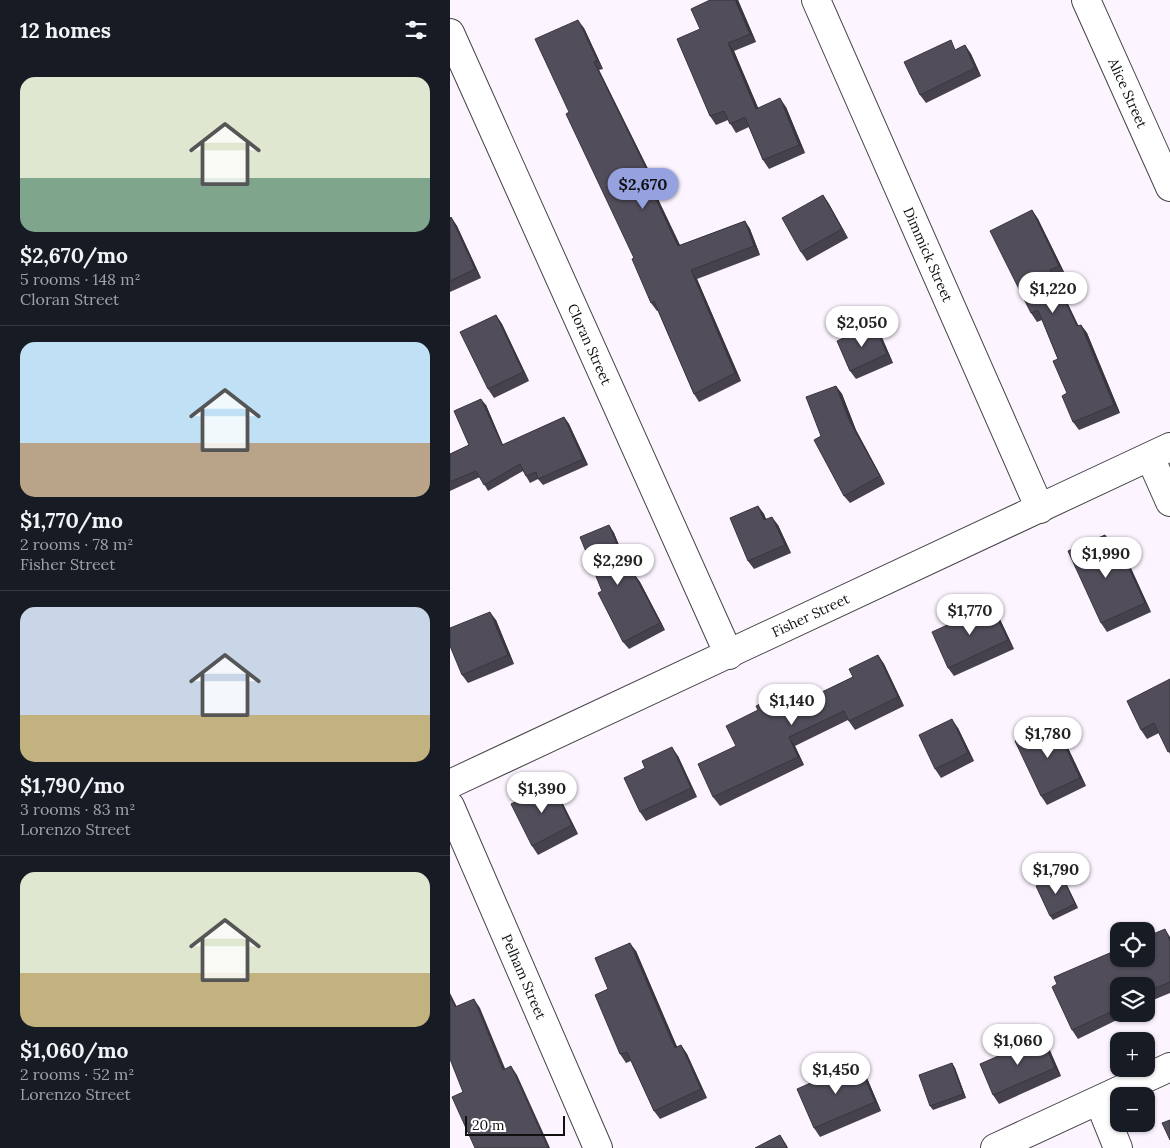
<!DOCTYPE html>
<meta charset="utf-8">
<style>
:root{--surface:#171b24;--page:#242831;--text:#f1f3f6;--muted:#9ea1a6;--line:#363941;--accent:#96a1e0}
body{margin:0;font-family:Lora,serif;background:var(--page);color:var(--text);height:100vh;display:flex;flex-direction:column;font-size:19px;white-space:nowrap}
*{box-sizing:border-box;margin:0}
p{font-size:16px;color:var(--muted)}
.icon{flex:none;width:28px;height:28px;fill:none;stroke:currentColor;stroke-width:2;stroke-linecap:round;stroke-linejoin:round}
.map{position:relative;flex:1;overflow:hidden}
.drawer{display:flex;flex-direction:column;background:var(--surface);width:450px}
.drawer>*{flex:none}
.buttons{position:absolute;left:660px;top:922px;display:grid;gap:10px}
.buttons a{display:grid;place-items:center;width:45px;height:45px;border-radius:10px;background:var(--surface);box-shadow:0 1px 4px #0004;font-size:25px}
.scale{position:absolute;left:15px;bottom:12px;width:100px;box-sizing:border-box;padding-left:5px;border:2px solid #111;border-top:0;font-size:14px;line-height:18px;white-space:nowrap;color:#111;-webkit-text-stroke:4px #fff;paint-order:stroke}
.price{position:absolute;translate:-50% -42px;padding:0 11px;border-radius:18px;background:#fff;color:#222;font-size:16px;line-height:32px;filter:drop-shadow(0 1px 2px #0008)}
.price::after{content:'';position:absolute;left:50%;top:30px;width:15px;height:11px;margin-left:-8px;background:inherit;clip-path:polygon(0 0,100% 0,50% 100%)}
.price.current{background:var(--accent);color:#111}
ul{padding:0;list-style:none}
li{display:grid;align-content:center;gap:10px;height:265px;padding:0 20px}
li+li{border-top:1px solid var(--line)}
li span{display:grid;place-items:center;height:155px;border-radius:15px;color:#555}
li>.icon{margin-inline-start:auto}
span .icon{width:90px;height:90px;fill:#fffc;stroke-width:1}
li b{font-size:21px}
h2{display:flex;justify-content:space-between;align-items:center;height:60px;padding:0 20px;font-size:21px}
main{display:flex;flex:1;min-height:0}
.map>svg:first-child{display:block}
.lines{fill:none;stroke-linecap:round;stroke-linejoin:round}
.minor-casing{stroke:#444;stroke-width:30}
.minor{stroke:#fff;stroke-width:28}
.wall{fill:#46424d}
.shaded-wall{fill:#39363f}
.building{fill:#514d5a;stroke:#39363f}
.labels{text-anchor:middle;stroke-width:5;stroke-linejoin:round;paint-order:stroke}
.street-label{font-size:14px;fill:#111;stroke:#fff}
</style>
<main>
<section class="drawer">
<h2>12 homes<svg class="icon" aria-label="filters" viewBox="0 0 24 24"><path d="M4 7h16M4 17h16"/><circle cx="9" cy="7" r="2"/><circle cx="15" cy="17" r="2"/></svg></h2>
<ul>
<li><span style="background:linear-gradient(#dfe7d0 65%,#7fa58c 0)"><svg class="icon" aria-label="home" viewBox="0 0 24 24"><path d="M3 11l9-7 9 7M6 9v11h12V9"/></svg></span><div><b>$2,670/mo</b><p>5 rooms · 148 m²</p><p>Cloran Street</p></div></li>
<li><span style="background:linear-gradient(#bfe0f5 65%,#b9a48a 0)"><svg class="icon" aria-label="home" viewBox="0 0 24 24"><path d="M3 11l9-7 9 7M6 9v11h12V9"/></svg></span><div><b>$1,770/mo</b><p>2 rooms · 78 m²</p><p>Fisher Street</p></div></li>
<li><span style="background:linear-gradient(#c9d6e8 70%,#c2b280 0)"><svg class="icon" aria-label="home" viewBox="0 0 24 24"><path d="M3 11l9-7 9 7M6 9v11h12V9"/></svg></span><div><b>$1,790/mo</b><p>3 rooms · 83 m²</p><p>Lorenzo Street</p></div></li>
<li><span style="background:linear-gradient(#dfe7d0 65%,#c2b280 0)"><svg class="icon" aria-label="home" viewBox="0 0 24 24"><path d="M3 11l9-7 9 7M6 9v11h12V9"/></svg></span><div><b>$1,060/mo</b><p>2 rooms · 52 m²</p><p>Lorenzo Street</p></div></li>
</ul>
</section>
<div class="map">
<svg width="720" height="1148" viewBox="0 0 720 1148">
<rect width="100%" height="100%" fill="#fcf4ff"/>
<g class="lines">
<defs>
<g id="minor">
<path id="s1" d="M366,0l224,509"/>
<path id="s2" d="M636,0l84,187"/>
<path id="s3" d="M0,33l279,622"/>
<path d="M700,457l20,45"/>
<path id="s4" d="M0,784l720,-337"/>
<path id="s5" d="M0,806l148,342"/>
<path d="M649,1101l19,47"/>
<path d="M545,1148l175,-81"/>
</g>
</defs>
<!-- minor casing -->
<use href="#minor" class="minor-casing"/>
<!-- minor -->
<use href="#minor" class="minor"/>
</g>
<!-- wall -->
<path class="wall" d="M288,0l18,42 -22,9 24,57 28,-1 19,46 -36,16 -6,-9 -14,-33 -13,6 -8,-13 -12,5 -6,-9 -10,-87z
M134,28l19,41 -4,1 53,107 -4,1 32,67 65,-24 5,8 10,26 -63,24 44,102 -42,21 -5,-8 -36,-83h-1l-6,-8 -17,-45z
M515,45l6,9 10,22 -55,27 -6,-8 37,-46z
M373,195l6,9 19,34 -41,23 -6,-9z
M582,210l6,9 27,55 -9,5 22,47 3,-1 6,8 33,80 -41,17 -6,-8 -6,-29 -9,-34 -16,-39 -5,2 -6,-9z
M1,217l6,9 24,52 -31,14v-74z
M46,315l6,9 27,57 -35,17 -6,-9z
M430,333l13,30 -37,16 -6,-8z
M386,386l6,8 14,36 29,54 -35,19 -6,-7 -23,-60z
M36,405l17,40 61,-28 5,7 19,41 -45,20 -5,-6 -8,4 -4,-7 -3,-5 -35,20 -8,-14 -30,14v-37l19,-9z
M308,506l6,8 2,5 12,6 13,28 -37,16 -6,-8z
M159,525l5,8 17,42 3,-1 6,8 25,48 -36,19 -6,-7 -21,-51z
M661,543l7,15 11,6 22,48 -44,20 -6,-9z
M541,605l6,8 17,36 -60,27 -6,-8z
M46,620l18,44 -46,19 -6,-8z
M428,655l6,9 20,42 -49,24 -7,-10 -53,26 9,19 -84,41 -7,-9 23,-51 54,-46 3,6 60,-29z
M720,679v75l-11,-21 -12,6 -6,-9z
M508,728l16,33 -33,17 -6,-9z
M610,731l26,55 -39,19 -6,-9z
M228,756l19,41 -51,24 -6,-9z
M101,783l6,9 21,42 -40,21 -6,-9z
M614,879l14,29 -25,12 -3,-4z
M720,937v56l-24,10v-17h-27v28h4l2,2 -47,23 -6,-9z
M186,951l41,96 4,-2 6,9 20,44 -47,21 -6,-8 -23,-50 -5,2 -6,-9 -12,-65z
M598,1046l13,30 -62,28 -6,-9z
M502,1063l3,5 11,30 -33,12 -3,-4z
M414,1071l17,40 -61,26 -6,-9z"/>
<!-- shaded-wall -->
<path class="shaded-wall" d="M285,0h3l18,42 -6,-8z
M128,20l6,8 19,41 -6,-9z
M278,43l6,8 28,66 -6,-8z
M515,45l6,9 10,22 -6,-8z
M144,62l5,8 53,107 -6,-9z
M330,98l6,9 19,46 -6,-8z
M192,170l6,8 36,76 -6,-8z
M373,195l6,9 19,34 -6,-9z
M582,210l6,9 27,55 -6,-8z
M1,217l6,9 24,52 -6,-9z
M295,221l5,8 10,26 -6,-9z
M241,270l6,9 44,102 -6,-8z
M600,270l6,9 27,56 -6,-9z
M46,315l6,9 27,57 -6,-9z
M424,324l6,9 13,30 -6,-9z
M631,325l6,8 33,80 -6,-8z
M386,386l6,8 14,36 29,54 -5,-8 -30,-54z
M31,399l5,6 20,47 -4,-7z
M114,417l5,7 19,41 -5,-6z
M308,506l6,8 6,15 -6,-9z
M322,517l6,8 13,28 -6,-8z
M159,525l5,8 21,51 -5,-8z
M655,535l6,8 12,25 -6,-9z
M673,556l6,8 22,48 -6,-9z
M184,574l6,8 25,48 -5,-7z
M541,605l6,8 17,36 -6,-9z
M40,612l6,8 18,44 -6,-9z
M428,655l6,9 20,42 -6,-9z
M334,692l6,8 7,15 -6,-8z
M502,719l6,9 16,33 -6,-8z
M604,723l6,8 26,55 -6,-8z
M339,737l6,9 9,19 -6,-8z
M222,747l6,9 19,41 -6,-9z
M101,783l6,9 21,42 -6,-9z
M611,874l3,5 14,29 -3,-4z
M715,929l5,8v4z
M180,943l6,8 45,105 -6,-8z
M0,993l11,22 -6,-8 -5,-10z
M24,999l6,9 29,70 -6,-8z
M592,1037l6,9 13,30 -6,-8z
M231,1045l6,9 20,44 -6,-9z
M408,1062l6,9 17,40 -6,-9z
M502,1063l3,5 11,30 -3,-4z
M61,1066l6,9 33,73h-2z
M330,1135l6,9 2,4h-1z"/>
<!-- building -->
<path class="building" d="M260,0h25l15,34 -22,9 28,66 24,-11 19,47 -36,15 -18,-43 -15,7 -6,-13 -14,5 -33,-77 23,-10 -9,-20z
M128,20l19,40 -3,2 52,106 -4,2 36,76 67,-25 9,25 -63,24 44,103 -41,21 -40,-93 -3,2 -19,-44 2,-1 -68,-144 3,-2 -34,-73z
M501,40l4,10 10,-5 10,23 -55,27 -16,-33z
M373,195l19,34 -41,23 -19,-34z
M582,210l27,56 -9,4 27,56 4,-1 33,80 -41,17 -11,-26 5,-3 -14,-32 5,-2 -20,-49 -7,3 -41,-82z
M1,217l24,52 -25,12v-63z
M46,315l27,57 -35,17 -28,-57z
M424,324l13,30 -37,17 -13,-30z
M386,386l14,36 30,54 -36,20 -30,-56 7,-4 -15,-39z
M31,399l21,46 62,-28 19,42 -45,20 -2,-7 -10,4 -6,-12 -36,21 -8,-14 -26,11v-28l19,-9 -15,-34z
M308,506l6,14 8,-3 13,28 -37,16 -18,-43z
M159,525l21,51 4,-2 26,49 -37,19 -25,-49 4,-2 -22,-54z
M655,535l12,24 6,-3 22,47 -44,20 -33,-72z
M541,605l17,35 -60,28 -16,-36z
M40,612l18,43 -46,20 -12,-29v-18z
M428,655l20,42 -49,24 -5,-10 -55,26 9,20 -85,40 -15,-33 38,-18 -10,-20 32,-16 -2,-4 28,-14 7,15 62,-30 -4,-8z
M720,679v72l-2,1 -14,-29 -13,7 -14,-29z
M502,719l16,34 -33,16 -16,-34z
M604,723l26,55 -39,18 -26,-55z
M222,747l19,41 -51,24 -16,-34 21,-10 -3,-7z
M101,783l21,42 -40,21 -21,-42z
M611,874l14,30 -25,12 -14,-30z
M715,929l5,12v41l-24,10v-6h-27v18l-2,1 2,3 -47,22 -20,-43 5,-3 -3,-7 65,-28v10h27v-22z
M180,943l45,105 6,-3 20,44 -47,22 -27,-59 -7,2 -25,-59 13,-6 -13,-31z
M0,997l5,10 19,-8 29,71 8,-4 37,82h-73l-23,-51 11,-5 -13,-33z
M592,1037l13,31 -62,27 -13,-31z
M408,1062l17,40 -61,26 -17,-39z
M502,1063l11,31 -33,12 -11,-31z
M720,1120v20l-8,-17z
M330,1135l7,13h-32z"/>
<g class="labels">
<!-- street labels -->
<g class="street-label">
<text dy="5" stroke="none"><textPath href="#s2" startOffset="102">Alice Street</textPath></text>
<text dy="5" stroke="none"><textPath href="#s1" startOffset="278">Dimmick Street</textPath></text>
<text dy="5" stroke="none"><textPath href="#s3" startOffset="341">Cloran Street</textPath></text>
<text dy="5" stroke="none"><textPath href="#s4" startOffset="398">Fisher Street</textPath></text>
<text dy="5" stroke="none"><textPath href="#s5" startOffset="186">Pelham Street</textPath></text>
</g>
</g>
</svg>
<div class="buttons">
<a><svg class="icon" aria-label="locate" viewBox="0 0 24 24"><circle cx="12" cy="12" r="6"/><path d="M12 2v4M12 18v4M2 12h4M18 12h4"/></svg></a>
<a><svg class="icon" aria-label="layers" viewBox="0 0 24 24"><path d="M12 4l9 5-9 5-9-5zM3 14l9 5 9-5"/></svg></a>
<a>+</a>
<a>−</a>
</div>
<div class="scale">20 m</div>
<b class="price current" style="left:193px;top:210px">$2,670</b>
<b class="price" style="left:603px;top:314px">$1,220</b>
<b class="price" style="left:412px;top:348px">$2,050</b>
<b class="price" style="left:656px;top:579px">$1,990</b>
<b class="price" style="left:168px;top:586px">$2,290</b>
<b class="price" style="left:520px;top:636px">$1,770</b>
<b class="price" style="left:342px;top:726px">$1,140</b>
<b class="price" style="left:598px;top:759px">$1,780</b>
<b class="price" style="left:92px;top:814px">$1,390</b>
<b class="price" style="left:606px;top:895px">$1,790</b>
<b class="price" style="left:568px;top:1066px">$1,060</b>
<b class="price" style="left:386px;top:1095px">$1,450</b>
</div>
</main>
